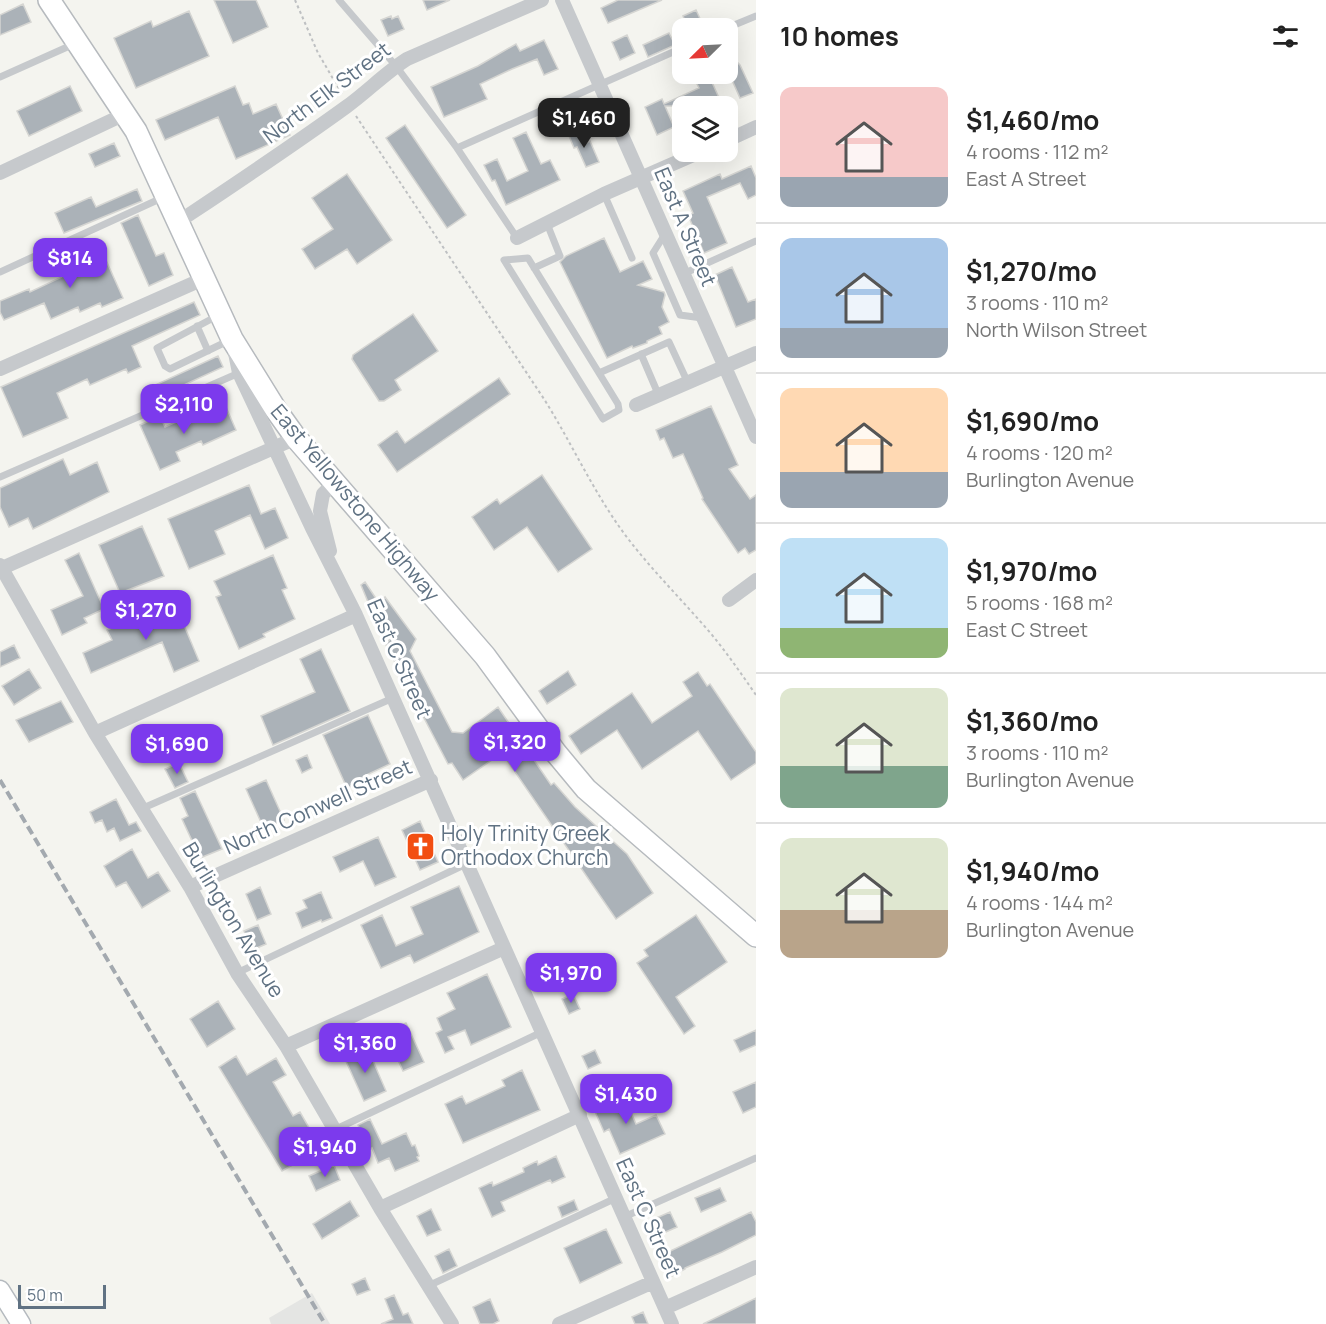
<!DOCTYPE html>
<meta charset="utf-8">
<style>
:root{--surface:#fff;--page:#f2f2f2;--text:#222;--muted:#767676;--line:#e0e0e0;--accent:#7c3aed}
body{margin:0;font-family:Manrope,sans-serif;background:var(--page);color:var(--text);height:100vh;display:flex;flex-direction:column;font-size:22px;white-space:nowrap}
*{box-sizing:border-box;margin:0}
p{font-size:20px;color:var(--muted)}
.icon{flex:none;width:33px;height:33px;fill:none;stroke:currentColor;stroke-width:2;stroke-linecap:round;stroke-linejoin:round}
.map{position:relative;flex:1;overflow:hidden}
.panel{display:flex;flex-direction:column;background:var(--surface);width:570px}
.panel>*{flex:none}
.needle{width:39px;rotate:246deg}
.buttons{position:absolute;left:672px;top:18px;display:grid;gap:12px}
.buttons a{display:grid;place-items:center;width:66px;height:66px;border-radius:12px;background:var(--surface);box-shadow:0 6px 24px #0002;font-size:30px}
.scale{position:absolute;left:18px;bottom:15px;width:88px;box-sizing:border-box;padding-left:6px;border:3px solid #607283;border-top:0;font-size:16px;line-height:21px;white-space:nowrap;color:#607283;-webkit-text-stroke:4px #fff;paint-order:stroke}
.price{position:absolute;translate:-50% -51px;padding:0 14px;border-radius:12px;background:var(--accent);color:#fff;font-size:20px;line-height:39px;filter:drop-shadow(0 2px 3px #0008)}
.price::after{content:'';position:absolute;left:50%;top:36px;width:18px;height:14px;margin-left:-9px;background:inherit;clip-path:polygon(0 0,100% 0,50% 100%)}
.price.current{background:#222;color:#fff}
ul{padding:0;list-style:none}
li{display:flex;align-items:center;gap:18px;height:150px;padding:0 24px}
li+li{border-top:2px solid var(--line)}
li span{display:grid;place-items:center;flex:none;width:168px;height:120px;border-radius:12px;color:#555}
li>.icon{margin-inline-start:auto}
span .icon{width:72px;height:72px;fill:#fffc;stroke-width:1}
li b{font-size:26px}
h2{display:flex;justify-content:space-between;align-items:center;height:72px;padding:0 24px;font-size:26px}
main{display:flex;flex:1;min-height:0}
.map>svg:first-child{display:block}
.built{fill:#e4e5e3}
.building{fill:#abb2b8;stroke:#d5d5d2;stroke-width:1.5}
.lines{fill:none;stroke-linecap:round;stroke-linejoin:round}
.secondary-casing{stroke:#b5babf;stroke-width:21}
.primary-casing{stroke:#b6babe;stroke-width:24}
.path{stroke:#bec0c2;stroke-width:2;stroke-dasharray:3 3;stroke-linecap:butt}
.lane{stroke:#c6c9cc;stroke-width:7}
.street{stroke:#c6c9cc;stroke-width:14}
.secondary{stroke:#fff;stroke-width:18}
.primary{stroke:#fff;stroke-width:21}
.rail{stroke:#a3a9af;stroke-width:4;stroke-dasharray:9 4.5;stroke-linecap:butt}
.labels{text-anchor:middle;stroke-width:6;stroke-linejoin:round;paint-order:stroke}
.street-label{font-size:21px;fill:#607283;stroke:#fff}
.poi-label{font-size:21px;fill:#607283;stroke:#fff;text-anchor:start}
</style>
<main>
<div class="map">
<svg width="756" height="1324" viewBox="0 0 756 1324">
<rect width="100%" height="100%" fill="#f4f4ef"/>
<!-- built -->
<path class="built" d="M312,1293l18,31h-59l-2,-6z"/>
<!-- building -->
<path class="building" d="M214,0h42l12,27 -35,16z
M423,0h27l-23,10z
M618,0h44l-54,23 -7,-15z
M23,4l8,18 -31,13v-20z
M696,10l7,15 -7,3h-8l-5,-12z
M189,11l20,45 -73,32 -22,-50 37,-17 2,6z
M391,16l1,3 6,-3 6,13 -16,7 -7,-16z
M669,33l6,12 -27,12 -5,-12z
M627,35l8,18 -15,7 -8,-18z
M544,40l14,29 -14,6 -7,-16 -25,10 -32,15 7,15 -43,18 -13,-30 47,-21 38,-22 4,7z
M728,53l12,12 13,28 -13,5 -12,-27z
M692,74h24l-5,6 9,20 -14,6h-41l9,21 -17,8 -12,-28 17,-8 2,5 35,-16z
M70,86l12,25 -53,25 -12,-25z
M235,86l8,19 6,-2 4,11 23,-10 14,31 -54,24 -18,-42 -53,23 -9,-20z
M405,125l61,90 -19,13 -61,-90z
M581,131l5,12 4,-2 9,21 -13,5 -9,-20 -3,1 -5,-12z
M526,132l15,32 9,-4 10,20 -54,25 -11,-25 -3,1 -8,-16 13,-6 10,22 21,-10 -15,-33z
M114,143l6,13 -25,11 -6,-13z
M751,166l5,12v17l-8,4 -8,-16 -33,14 20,46 -23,10 -16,-38 5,-2 -10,-22 37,-17 2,5z
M347,174l45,66 -35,24 -10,-15 -32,20 -13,-20 31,-20 -21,-31z
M137,189l5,12 -78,32 -9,-20 36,-16 5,10z
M138,215l18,41 8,-3 9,22 -24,11 -28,-63z
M604,238l16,34 23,-11 9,18 -14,6 26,7 1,3 -3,12 7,15 -10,5 3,7 -15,7v2l-14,5 -1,-2 -25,12 -47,-96 6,-6z
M101,249l22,49 -21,9 -2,-4 -20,9 -2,-5 -27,12 -7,-16 -40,17 -4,-8v-11l29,-12 1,3 34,-16 -6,-14 16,-7 3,5z
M732,267l16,35 8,-3v20l-20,8 -21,-52z
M194,302l6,13 -68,31 9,21 -13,6 -2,-4 -36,16 -3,-6 -30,14 11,25 -45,19 -22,-50z
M413,314l25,37 -43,29 6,10 -17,11h-5l-27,-42 1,-4z
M218,356l5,11 -65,30 -5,-11z
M499,378l11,16 -113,78 -19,-27 19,-14 8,12z
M711,406l27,59 -9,4 21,30 6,-4v55l-7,4 -4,-6 -7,5 -36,-54 1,-1 -20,-44 -10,4 -9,-20 -4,2 -4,-10z
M226,407l10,23 -33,15 -2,-4 -25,11 4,9 -20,9 -20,-45 20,-9 5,11 22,-10 3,6z
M63,459l7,16 27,-13 12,30 -76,37 -5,-11 -19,9 -9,-20v-19z
M542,475l50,74 -34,23 -31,-45 -33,23 -22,-33 25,-18 3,5z
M249,485l12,29 14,-6 13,30 -23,11 -15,-34 -35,16 10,23 -36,15 -21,-50z
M142,526l22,50 -44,17 -21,-48z
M79,553l25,56 -20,9 3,5 -25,12 -11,-25 32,-14 -18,-36z
M273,555l14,33 -5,2 13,29 -32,15 2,3 -26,12 -23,-52 5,-2 -7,-14z
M365,582l14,21 6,-6 31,42 -6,12 42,81 11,1 35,-26 53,78 3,-2 21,24 52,47 26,39 -37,26 -114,-166 -39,27 -11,-17 -4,1 -62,-119 4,-6 -8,-3 -21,-51z
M176,606l23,55 -25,11 -12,-30 -71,31 -8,-20 29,-13 -5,-10 38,-17 2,5z
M14,645l6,13 -20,9v-15z
M321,649l29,62 -77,34 -12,-29 54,-24 -15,-33z
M29,669l12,19 -27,17 -12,-19z
M568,671l8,14 -29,19 -8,-13z
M698,672l9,14 3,-2 46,68v11l-25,17 -33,-49 -56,38 -25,-39 -36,24 -12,-18 63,-43 20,30 40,-27 -9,-14z
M61,701l12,21 -44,20 -13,-22z
M368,715l22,49 -26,12 2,3 -19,9 -24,-53z
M307,755l5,13 -10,5 -6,-13z
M179,763l9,19 -13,6 -10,-19z
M266,780l18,40 -20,9 -18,-40z
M195,791l27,58 -22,9 -18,-39 6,-3 -8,-18z
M116,799l13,26 7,-3 5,9 -21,10 -6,-13 -7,4 -5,-12 -7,3 -5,-11z
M420,821l18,41 -18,8 -18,-40z
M378,837l18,40 -21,9 -12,-25 -23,11 -7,-15z
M132,849l16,29 10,-6 12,19 -28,17 -16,-26 -10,5 -12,-21z
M459,886l20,46 -65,31 -4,-8 -29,13 -20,-43 21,-10 14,31 27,-12 -12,-27z
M260,887l11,27 -14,6 -11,-26z
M321,892l11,26 -10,4 -1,-2 -19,8 -6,-15 11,-5 -4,-8z
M696,915l31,47 -51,35 19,29 -11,8 -47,-71 11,-7 -4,-6z
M258,925l8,19 -14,6 -8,-19z
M487,974l24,53 -40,18 -6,-15 -17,7 6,12 -9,4 -9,-20 6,-3 -5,-12 18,-9 -8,-16z
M573,994l7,15 -11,5 -7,-15z
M218,1001l17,28 -28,18 -17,-28z
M406,1023l18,39 -21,9 -18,-39z
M756,1030v15l-16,7 -6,-12z
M367,1047l19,44 -22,10 -20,-44z
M595,1050l6,13 -13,6 -6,-13z
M236,1056l11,19 29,-17 10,17 -13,7 20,34 7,-4 11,19 -23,15 10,16 -16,9 -63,-104z
M522,1070l18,40 -77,33 -18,-39 17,-8 4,8 39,-18 -3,-6z
M756,1082v25l-13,6 -10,-21z
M623,1094l13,30 20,-9 9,19 -45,20 -11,-25 -5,3 -11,-25z
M370,1119l12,25 24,-11 6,13 3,-1 4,11 -2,1 2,4 -24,10 -6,-13 -11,5 -6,-15 -3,2 -11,-25z
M556,1156l9,21 -13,6 -2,-3 -49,22 4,9 -13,6 -13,-29 13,-6 1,4 31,-14 -1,-4 14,-7 1,4z
M334,1165l6,15 -24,11 -7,-15z
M720,1188l6,13 -25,11 -6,-14z
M574,1200l4,10 -16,7 -4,-10z
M350,1201l9,15 -37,23 -9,-15z
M431,1209l10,21 -14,6 -10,-20z
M670,1212l7,15 -25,11 -7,-15z
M751,1212l5,10v13l-34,17 -37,16v1l-13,7 -10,-21z
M606,1229l16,34 -42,20 -16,-35z
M449,1249l8,17 -14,7 -8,-17z
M365,1278l5,12 -13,5 -5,-11z
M394,1295l9,20 5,-2 5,11h-32l12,-5 -8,-20z
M756,1298v26h-53l43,-21z
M490,1299l9,22 -6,3h-13l-7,-17z
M643,1312l5,12h-13l-3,-7z"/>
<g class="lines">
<defs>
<path id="secondary" d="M0,1290l21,34"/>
<path id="primary" d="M49,0l87,131 96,208 44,71 20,28 189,218 71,97 30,36 170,147"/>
</defs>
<!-- secondary casing -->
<use href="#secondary" class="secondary-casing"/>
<!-- primary casing -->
<use href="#primary" class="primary-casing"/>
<!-- path -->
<path class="path" d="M295,0l23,53 24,41
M356,116l188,283c29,46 51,97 85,141 24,31 52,59 78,89 18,21 33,43 49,66"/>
<!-- lane -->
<path class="lane" d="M339,0l57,66 61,82 60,90
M727,28l29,-12
M0,77l74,-33
M457,148l225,-100
M604,194l28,64
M665,234l-12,19 27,62 22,3
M534,268l26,-12 -14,-35
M0,272l164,-75
M683,274l73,-33
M217,316l-60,32 8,18 5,3 60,-29
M197,326l11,25
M641,354l18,42
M599,373l19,31 1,6 -16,9 -99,-159 24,-2 71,115 70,-31 19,41
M0,477l239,-104
M141,809l252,-111
M237,973l229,-109
M334,1130l208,-98
M624,1217l132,-59
M428,1286l188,-88"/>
<!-- street -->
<path class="street" d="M562,0l194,437
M728,140l28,-13
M0,173l125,-59
M178,222c57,-38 113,-75 168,-115 21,-15 39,-34 61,-48l135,-59
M517,238l87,-44 96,-42
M235,353l4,20 73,155 44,87 316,709
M0,369l203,-90
M636,405l120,-52
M330,551l-10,-40 3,-17 10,-10
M0,565l95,168 95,154 47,86 49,73 94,162 72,116
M2,568l294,-130
M729,600l27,-20
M95,733l261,-118
M190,887l241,-107
M286,1046l218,-98
M380,1208l200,-93
M665,1308l91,-41
M559,1324l94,-42"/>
<!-- secondary -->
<use href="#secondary" class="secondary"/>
<!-- primary -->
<use href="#primary" class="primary"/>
<!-- rail -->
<path class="rail" d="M0,780l325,544"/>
</g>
<!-- icons -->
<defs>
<symbol id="church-square" viewBox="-11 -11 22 22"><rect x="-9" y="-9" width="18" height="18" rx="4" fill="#f24e11" stroke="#fff"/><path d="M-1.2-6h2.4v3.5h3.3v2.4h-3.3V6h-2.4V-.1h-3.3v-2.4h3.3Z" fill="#fff"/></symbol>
</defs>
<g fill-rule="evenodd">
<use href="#church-square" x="404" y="830" width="33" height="33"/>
</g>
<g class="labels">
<!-- street labels -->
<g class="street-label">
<text transform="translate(327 93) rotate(-37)" y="7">North Elk Street</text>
<text transform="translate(685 227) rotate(67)" y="7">East A Street</text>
<text transform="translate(355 503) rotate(50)" y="7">East Yellowstone Highway</text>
<text transform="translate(399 659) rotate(66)" y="7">East C Street</text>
<text transform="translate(318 807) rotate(-24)" y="7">North Conwell Street</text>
<text transform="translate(233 920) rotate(59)" y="7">Burlington Avenue</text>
<text transform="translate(648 1218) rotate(66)" y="7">East C Street</text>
</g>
<!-- poi labels -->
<g class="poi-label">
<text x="441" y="841">Holy Trinity Greek<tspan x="441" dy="24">Orthodox Church</tspan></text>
</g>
</g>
</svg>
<div class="buttons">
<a><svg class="needle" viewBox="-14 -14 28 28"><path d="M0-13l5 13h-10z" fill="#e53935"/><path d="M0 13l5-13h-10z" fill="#767676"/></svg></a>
<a><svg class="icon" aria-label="layers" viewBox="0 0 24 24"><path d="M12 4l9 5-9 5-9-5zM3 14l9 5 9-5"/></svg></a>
</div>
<div class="scale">50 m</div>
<b class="price current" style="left:584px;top:149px">$1,460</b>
<b class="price" style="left:70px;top:289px">$814</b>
<b class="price" style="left:184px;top:435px">$2,110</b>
<b class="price" style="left:146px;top:641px">$1,270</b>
<b class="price" style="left:515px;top:773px">$1,320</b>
<b class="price" style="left:177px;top:775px">$1,690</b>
<b class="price" style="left:571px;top:1004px">$1,970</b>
<b class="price" style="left:365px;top:1074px">$1,360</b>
<b class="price" style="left:626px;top:1125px">$1,430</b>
<b class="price" style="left:325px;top:1178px">$1,940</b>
</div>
<section class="panel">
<h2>10 homes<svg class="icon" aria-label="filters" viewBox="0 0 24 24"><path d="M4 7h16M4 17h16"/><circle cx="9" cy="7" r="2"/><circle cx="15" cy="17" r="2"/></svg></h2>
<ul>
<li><span style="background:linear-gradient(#f6c9c9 75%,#9aa5b1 0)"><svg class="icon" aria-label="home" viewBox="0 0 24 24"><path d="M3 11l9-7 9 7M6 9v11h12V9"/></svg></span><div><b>$1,460/mo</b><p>4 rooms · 112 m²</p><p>East A Street</p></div></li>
<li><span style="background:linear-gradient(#a9c7e8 75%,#9aa5b1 0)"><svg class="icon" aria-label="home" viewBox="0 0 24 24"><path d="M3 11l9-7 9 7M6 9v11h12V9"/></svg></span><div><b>$1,270/mo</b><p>3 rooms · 110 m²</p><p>North Wilson Street</p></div></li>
<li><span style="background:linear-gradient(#ffd9b3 70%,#9aa5b1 0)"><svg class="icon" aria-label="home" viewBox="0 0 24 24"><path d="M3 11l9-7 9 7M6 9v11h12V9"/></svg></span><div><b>$1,690/mo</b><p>4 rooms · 120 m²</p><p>Burlington Avenue</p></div></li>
<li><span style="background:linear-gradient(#bfe0f5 75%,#8fb573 0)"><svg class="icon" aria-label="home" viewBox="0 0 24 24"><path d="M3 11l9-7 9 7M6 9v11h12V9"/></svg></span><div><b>$1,970/mo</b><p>5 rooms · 168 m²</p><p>East C Street</p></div></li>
<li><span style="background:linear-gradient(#dfe7d0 65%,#7fa58c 0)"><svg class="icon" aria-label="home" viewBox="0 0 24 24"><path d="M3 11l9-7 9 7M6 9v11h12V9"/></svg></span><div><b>$1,360/mo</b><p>3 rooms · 110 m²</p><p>Burlington Avenue</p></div></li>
<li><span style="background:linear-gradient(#dfe7d0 60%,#b9a48a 0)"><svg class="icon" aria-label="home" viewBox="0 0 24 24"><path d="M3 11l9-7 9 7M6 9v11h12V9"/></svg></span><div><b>$1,940/mo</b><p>4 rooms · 144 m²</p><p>Burlington Avenue</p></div></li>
</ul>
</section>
</main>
